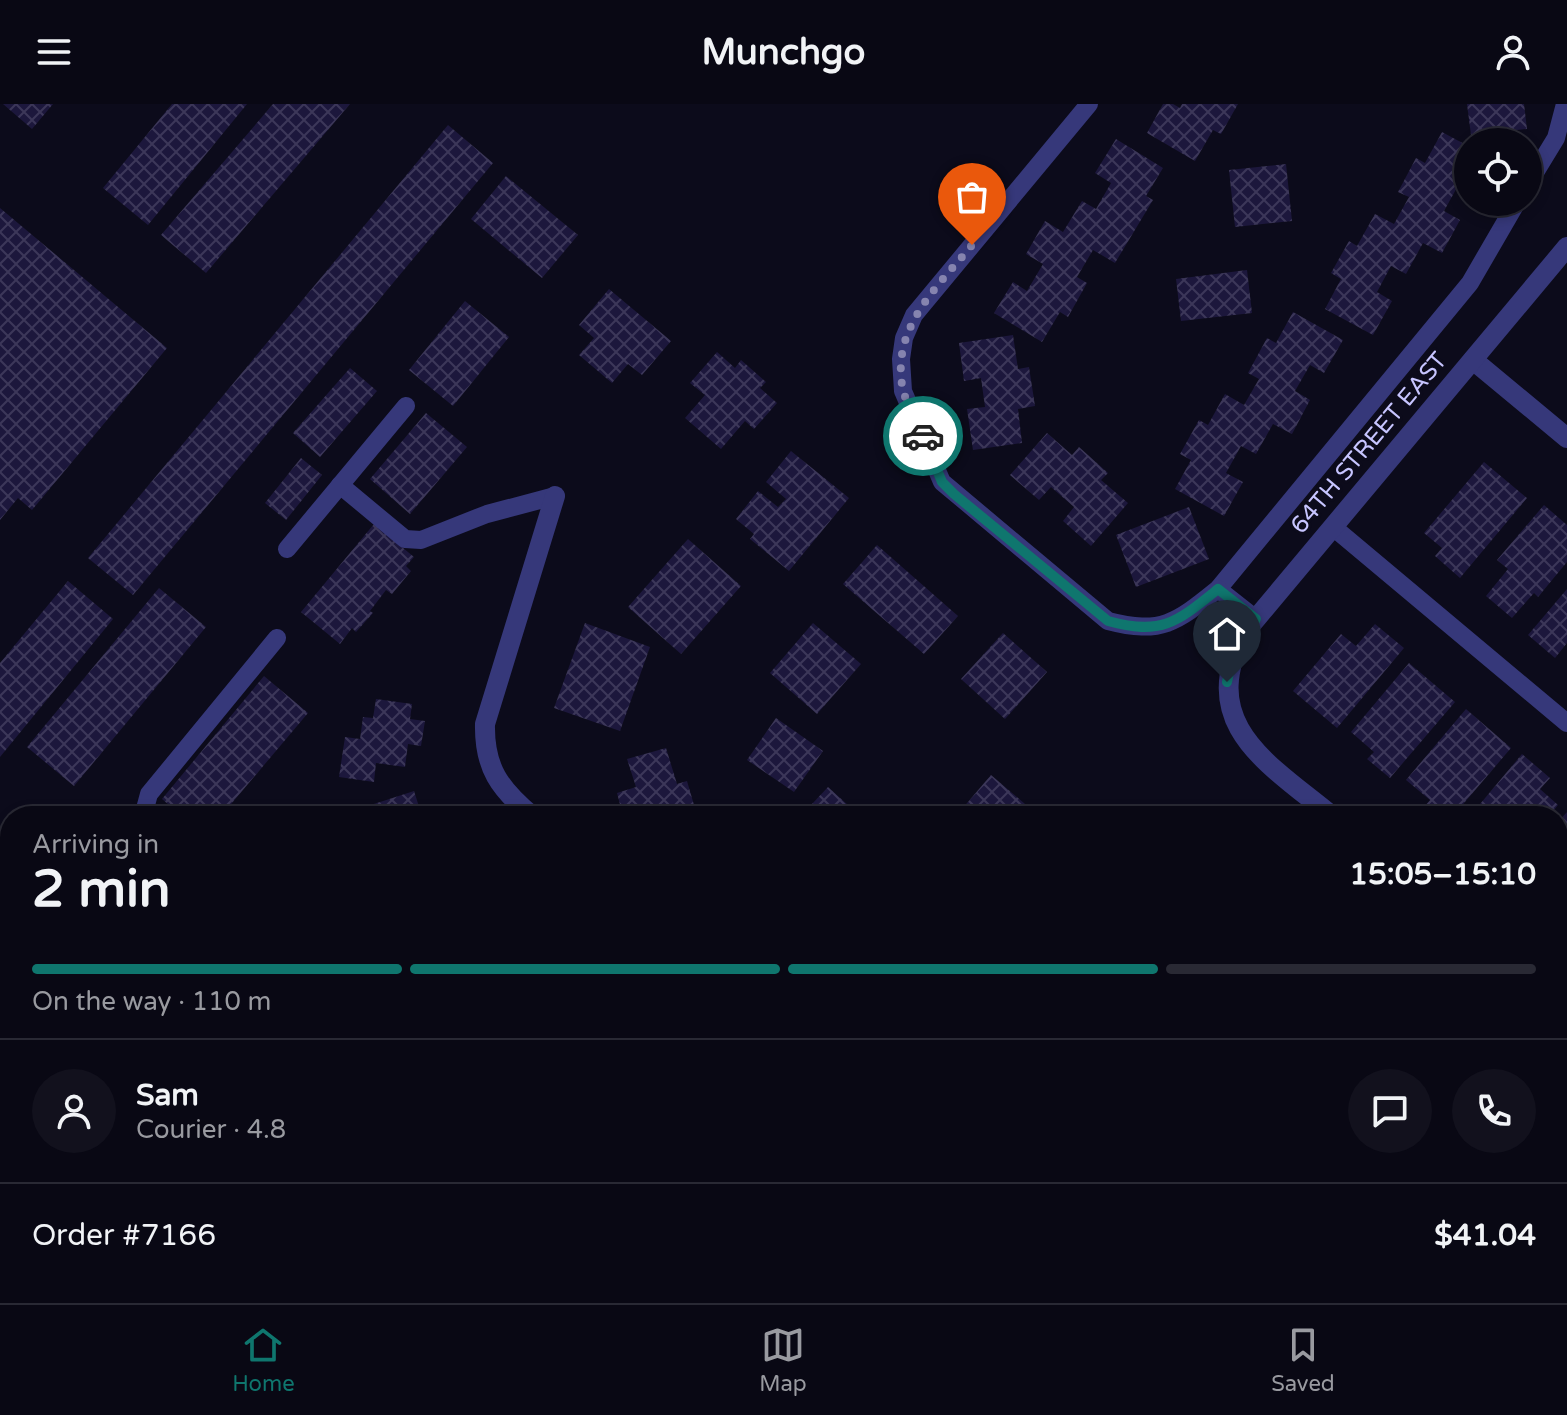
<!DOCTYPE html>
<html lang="en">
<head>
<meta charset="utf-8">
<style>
  :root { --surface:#090814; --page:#12111d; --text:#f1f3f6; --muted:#999aa0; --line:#292934; --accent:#0f766e }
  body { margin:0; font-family:"Varela Round",sans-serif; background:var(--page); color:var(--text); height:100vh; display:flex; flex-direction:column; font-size:30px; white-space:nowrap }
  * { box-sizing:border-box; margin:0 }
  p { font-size:26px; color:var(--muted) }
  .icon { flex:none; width:44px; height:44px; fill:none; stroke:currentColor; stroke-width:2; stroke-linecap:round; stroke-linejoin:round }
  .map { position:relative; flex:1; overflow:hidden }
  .panel { position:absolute; left:0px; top:702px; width:1568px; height:498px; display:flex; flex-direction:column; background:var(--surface); border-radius:32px 32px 0 0; box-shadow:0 4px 12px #0003,0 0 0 2px var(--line) }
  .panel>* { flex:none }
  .tools { position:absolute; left:1454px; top:24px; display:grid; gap:16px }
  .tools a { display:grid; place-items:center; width:88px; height:88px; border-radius:50%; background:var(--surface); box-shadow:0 4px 12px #0003,0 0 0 2px var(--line); font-size:40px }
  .pin { position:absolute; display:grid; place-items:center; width:68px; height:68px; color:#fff; margin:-82px -34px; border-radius:50% 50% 50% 0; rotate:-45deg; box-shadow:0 0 8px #0007 }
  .pin .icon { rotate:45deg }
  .courier { position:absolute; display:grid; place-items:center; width:80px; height:80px; margin:-40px; border:6px solid #0f766e; border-radius:50%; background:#fff; color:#222; box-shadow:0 2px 10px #0007 }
  .summary em { font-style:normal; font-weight:700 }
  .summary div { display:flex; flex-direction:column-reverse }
  .summary { display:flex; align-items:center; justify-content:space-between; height:136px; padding:0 32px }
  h1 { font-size:52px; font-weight:700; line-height:60px }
  .bar { display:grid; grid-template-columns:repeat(4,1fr); gap:12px 8px; align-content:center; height:96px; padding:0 32px }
  .bar i { height:10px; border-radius:6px; background:var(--line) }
  .bar .active { background:var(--accent) }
  .bar p { grid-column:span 4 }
  .line { display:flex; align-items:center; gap:20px; padding:0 32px; border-top:2px solid var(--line) }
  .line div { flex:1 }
  .round { display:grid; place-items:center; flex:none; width:84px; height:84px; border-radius:42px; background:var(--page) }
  header { display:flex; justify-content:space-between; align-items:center; height:104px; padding:0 32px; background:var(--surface); font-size:36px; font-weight:700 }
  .dock { display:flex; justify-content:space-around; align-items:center; height:112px; border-top:2px solid var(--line); background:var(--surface); font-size:22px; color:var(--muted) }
  .dock a { display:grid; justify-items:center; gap:4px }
  .dock .active { color:var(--accent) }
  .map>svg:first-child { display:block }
  .grass { fill:url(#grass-tufts) }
  .building { fill:url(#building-cross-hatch) }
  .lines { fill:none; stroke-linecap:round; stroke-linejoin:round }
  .service { stroke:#36387a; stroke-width:18 }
  .minor { stroke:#36387a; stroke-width:20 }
  .tertiary { stroke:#36387a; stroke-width:20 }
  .done { stroke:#8684af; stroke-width:8; stroke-dasharray:0 14.4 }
  .route { stroke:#0f766e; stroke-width:10 }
  .labels { text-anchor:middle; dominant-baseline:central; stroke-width:6; stroke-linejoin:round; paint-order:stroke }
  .street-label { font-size:24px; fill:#c7c5ff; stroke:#0c0b1b }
</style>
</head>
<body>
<header><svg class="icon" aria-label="menu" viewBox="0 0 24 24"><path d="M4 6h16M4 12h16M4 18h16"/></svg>Munchgo<svg class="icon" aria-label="person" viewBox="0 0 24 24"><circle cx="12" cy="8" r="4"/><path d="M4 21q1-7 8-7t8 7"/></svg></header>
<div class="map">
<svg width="1567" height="1199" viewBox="0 0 1567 1199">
  <defs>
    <pattern id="grass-tufts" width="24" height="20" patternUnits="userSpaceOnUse" patternTransform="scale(2)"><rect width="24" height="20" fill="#0e2522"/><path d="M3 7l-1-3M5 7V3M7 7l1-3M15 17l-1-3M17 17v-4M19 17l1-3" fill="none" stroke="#304343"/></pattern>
    <pattern id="building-cross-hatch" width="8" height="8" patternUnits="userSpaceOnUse" patternTransform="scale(2)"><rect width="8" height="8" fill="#1c173c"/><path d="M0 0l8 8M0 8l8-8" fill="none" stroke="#3c3759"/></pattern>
  </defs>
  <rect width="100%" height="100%" fill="#0c0b1b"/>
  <polygon class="grass" points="668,1190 1155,1190 1166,1199 661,1199"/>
  <g class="building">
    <polygon points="3,0 53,0 32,25"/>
    <polygon points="172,0 247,0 148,121 103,84"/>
    <polygon points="273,0 350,0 206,169 161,131"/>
    <polygon points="1163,0 1173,0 1180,4 1182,0 1238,0 1221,30 1213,26 1195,57 1147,29"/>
    <polygon points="1467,0 1524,0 1527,25 1471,31"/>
    <polygon points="448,21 493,59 133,491 88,454"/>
    <polygon points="1442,28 1468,42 1468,85 1459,80 1444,107 1460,116 1442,149 1423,139 1406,170 1391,162 1377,188 1392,197 1373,231 1325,205 1341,175 1331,169 1349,137 1357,142 1375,110 1394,120 1409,93 1398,88 1416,54 1425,59"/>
    <polygon points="1116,35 1163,64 1146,92 1153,96 1115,159 1093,146 1077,173 1087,179 1068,213 1060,208 1042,238 994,209 1013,178 1027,187 1043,160 1026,150 1045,117 1063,128 1082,97 1096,105 1111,79 1095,69"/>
    <polygon points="1286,60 1292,117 1235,123 1229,66"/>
    <polygon points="506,72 578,131 542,174 471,115"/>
    <polygon points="0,104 167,244 32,406 18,394 0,416"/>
    <polygon points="1247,166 1252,209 1181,217 1176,175"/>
    <polygon points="609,185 671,237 642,271 628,260 612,279 579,251 594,234 579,221"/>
    <polygon points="465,197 509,233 453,302 409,266"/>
    <polygon points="1293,208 1343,236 1324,269 1310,261 1295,287 1310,296 1292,330 1273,320 1256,350 1241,342 1226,369 1243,378 1224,412 1175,385 1191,356 1180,350 1199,316 1208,321 1225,290 1244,301 1259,275 1248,269 1267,234 1276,239"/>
    <polygon points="1013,231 1018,265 1029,263 1035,302 1018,305 1022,339 973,346 967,305 985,303 981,274 964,277 959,239"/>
    <polygon points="717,248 735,264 741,256 766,278 760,284 777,299 754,325 745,317 721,345 685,314 705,291 690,279"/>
    <polygon points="350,264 377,287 320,353 293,329"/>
    <polygon points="426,309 467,343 410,410 370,375"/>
    <polygon points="1047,329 1072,351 1079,343 1108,369 1101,376 1128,399 1091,442 1063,417 1074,403 1051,383 1039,396 1010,371"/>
    <polygon points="791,347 849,394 789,467 750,435 754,430 736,415 758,387 778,403 786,395 766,378"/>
    <polygon points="301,354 322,371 286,416 265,399"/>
    <polygon points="1484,358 1527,394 1460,474 1435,452 1442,444 1424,429"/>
    <polygon points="1544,401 1567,421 1567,458 1538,493 1534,489 1512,514 1486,492 1508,465 1497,456"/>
    <polygon points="1189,403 1209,455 1136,483 1116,431"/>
    <polygon points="374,420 414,453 406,462 411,467 392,490 386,486 370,507 373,509 356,528 352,524 340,540 301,508"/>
    <polygon points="688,435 741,482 681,550 628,503"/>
    <polygon points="877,441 958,512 924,550 843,480"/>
    <polygon points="68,477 113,515 0,653 0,559"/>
    <polygon points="159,484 206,523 74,682 27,643"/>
    <polygon points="1567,485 1567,539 1555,554 1528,531"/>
    <polygon points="585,519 650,543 620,627 554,604"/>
    <polygon points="813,519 861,560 817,610 770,569"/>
    <polygon points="1375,520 1404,544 1337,624 1293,587 1341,530 1356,542"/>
    <polygon points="1003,529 1047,568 1005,615 961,575"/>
    <polygon points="1409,559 1455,598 1390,674 1367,655 1374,648 1351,628"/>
    <polygon points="264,572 308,609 221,712 182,712 162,695"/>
    <polygon points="376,595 412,600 410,615 425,617 421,642 408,640 405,663 376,659 374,678 339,673 345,633 360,635 363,613 373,614"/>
    <polygon points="1466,605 1511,644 1453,712 1432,712 1423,704 1430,696 1406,676"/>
    <polygon points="776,614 823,647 794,688 747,656"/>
    <polygon points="666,644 677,680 687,677 694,701 657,712 623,712 617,689 636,683 627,655"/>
    <polygon points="1522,650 1550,674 1540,685 1558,701 1549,712 1470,712"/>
    <polygon points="991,671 1032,706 1027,712 956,712"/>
    <polygon points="828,683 849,702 840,712 826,712 812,700"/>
    <polygon points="414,687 422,712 340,712 340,711"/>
    <polygon points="1567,708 1567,803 1558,813 1558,718"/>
    <polygon points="0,976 10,985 10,1029 0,1021"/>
    <polygon points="0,1030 10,1038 10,1056 0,1069"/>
    <polygon points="281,1190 319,1190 330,1199 274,1199"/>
    <polygon points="514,1190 588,1190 581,1199 525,1199"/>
    <polygon points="1215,1190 1253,1190 1264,1199 1208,1199"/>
  </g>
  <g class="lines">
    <g class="service">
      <path d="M1089,0L914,211L904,234L901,255L903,287L942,378L1108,517C1162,531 1177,518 1218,485L1470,179L1517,98"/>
      <polyline points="1528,80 1556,34 1565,0"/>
      <polyline points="340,381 405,435 421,436 487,410 555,392"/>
      <polyline points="1333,423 1567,619"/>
      <polyline points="287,445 406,302"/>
      <polyline points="1218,485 1256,515"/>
      <polyline points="143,712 149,690 277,534"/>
    </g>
    <g class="minor">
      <polyline points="1473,256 1567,334"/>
      <path d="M532,712C500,685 484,664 485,620L555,392"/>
    </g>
    <g class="tertiary">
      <path d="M1332,712C1269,660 1195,620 1245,528L1567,143"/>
      <polyline points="0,836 10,844"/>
      <polyline points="1558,897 1567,904"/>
      <polyline points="438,1190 449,1199"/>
    </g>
  </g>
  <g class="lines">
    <path class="done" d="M923,332C916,317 907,301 903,286C890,224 937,184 972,141"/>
    <path class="route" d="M923,332L942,378L954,390L1108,517C1162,532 1177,518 1218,485L1256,515C1240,534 1232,552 1227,578"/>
  </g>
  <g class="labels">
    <g class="street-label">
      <text transform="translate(1369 339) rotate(-50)">64TH STREET EAST</text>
    </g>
  </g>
</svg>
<div class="tools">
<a><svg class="icon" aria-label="locate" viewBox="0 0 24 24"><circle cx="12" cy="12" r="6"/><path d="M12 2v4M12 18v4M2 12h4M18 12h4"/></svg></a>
</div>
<div class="pin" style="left:972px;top:141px;background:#ea580c"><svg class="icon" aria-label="bag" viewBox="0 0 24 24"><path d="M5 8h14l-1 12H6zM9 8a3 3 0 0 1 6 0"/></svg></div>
<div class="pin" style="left:1227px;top:578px;background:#1f2937"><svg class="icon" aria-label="home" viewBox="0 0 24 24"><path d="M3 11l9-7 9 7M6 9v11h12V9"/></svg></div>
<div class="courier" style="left:923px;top:332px"><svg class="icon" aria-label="car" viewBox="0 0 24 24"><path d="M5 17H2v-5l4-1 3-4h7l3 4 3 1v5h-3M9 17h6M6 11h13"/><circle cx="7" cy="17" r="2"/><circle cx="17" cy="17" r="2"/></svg></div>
<section class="panel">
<div class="summary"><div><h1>2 min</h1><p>Arriving in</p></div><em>15:05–15:10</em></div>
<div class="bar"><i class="active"></i><i class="active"></i><i class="active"></i><i></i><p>On the way · 110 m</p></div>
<div class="line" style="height:144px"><a class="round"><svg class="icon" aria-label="person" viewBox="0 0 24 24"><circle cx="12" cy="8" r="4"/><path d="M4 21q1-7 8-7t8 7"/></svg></a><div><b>Sam</b><p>Courier · 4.8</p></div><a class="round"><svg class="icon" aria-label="chat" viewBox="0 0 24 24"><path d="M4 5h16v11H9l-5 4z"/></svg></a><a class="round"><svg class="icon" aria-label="phone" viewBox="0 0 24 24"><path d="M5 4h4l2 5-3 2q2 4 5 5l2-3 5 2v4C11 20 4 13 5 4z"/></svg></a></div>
<div class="line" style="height:104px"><div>Order #7166</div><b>$41.04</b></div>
</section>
</div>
<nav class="dock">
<a class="active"><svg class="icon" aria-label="home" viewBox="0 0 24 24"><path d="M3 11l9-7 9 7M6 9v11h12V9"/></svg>Home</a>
<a><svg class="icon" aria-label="map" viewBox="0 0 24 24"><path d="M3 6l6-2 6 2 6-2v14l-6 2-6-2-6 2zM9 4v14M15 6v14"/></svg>Map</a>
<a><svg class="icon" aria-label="saved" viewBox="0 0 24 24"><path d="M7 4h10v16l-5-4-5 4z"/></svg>Saved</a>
</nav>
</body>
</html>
